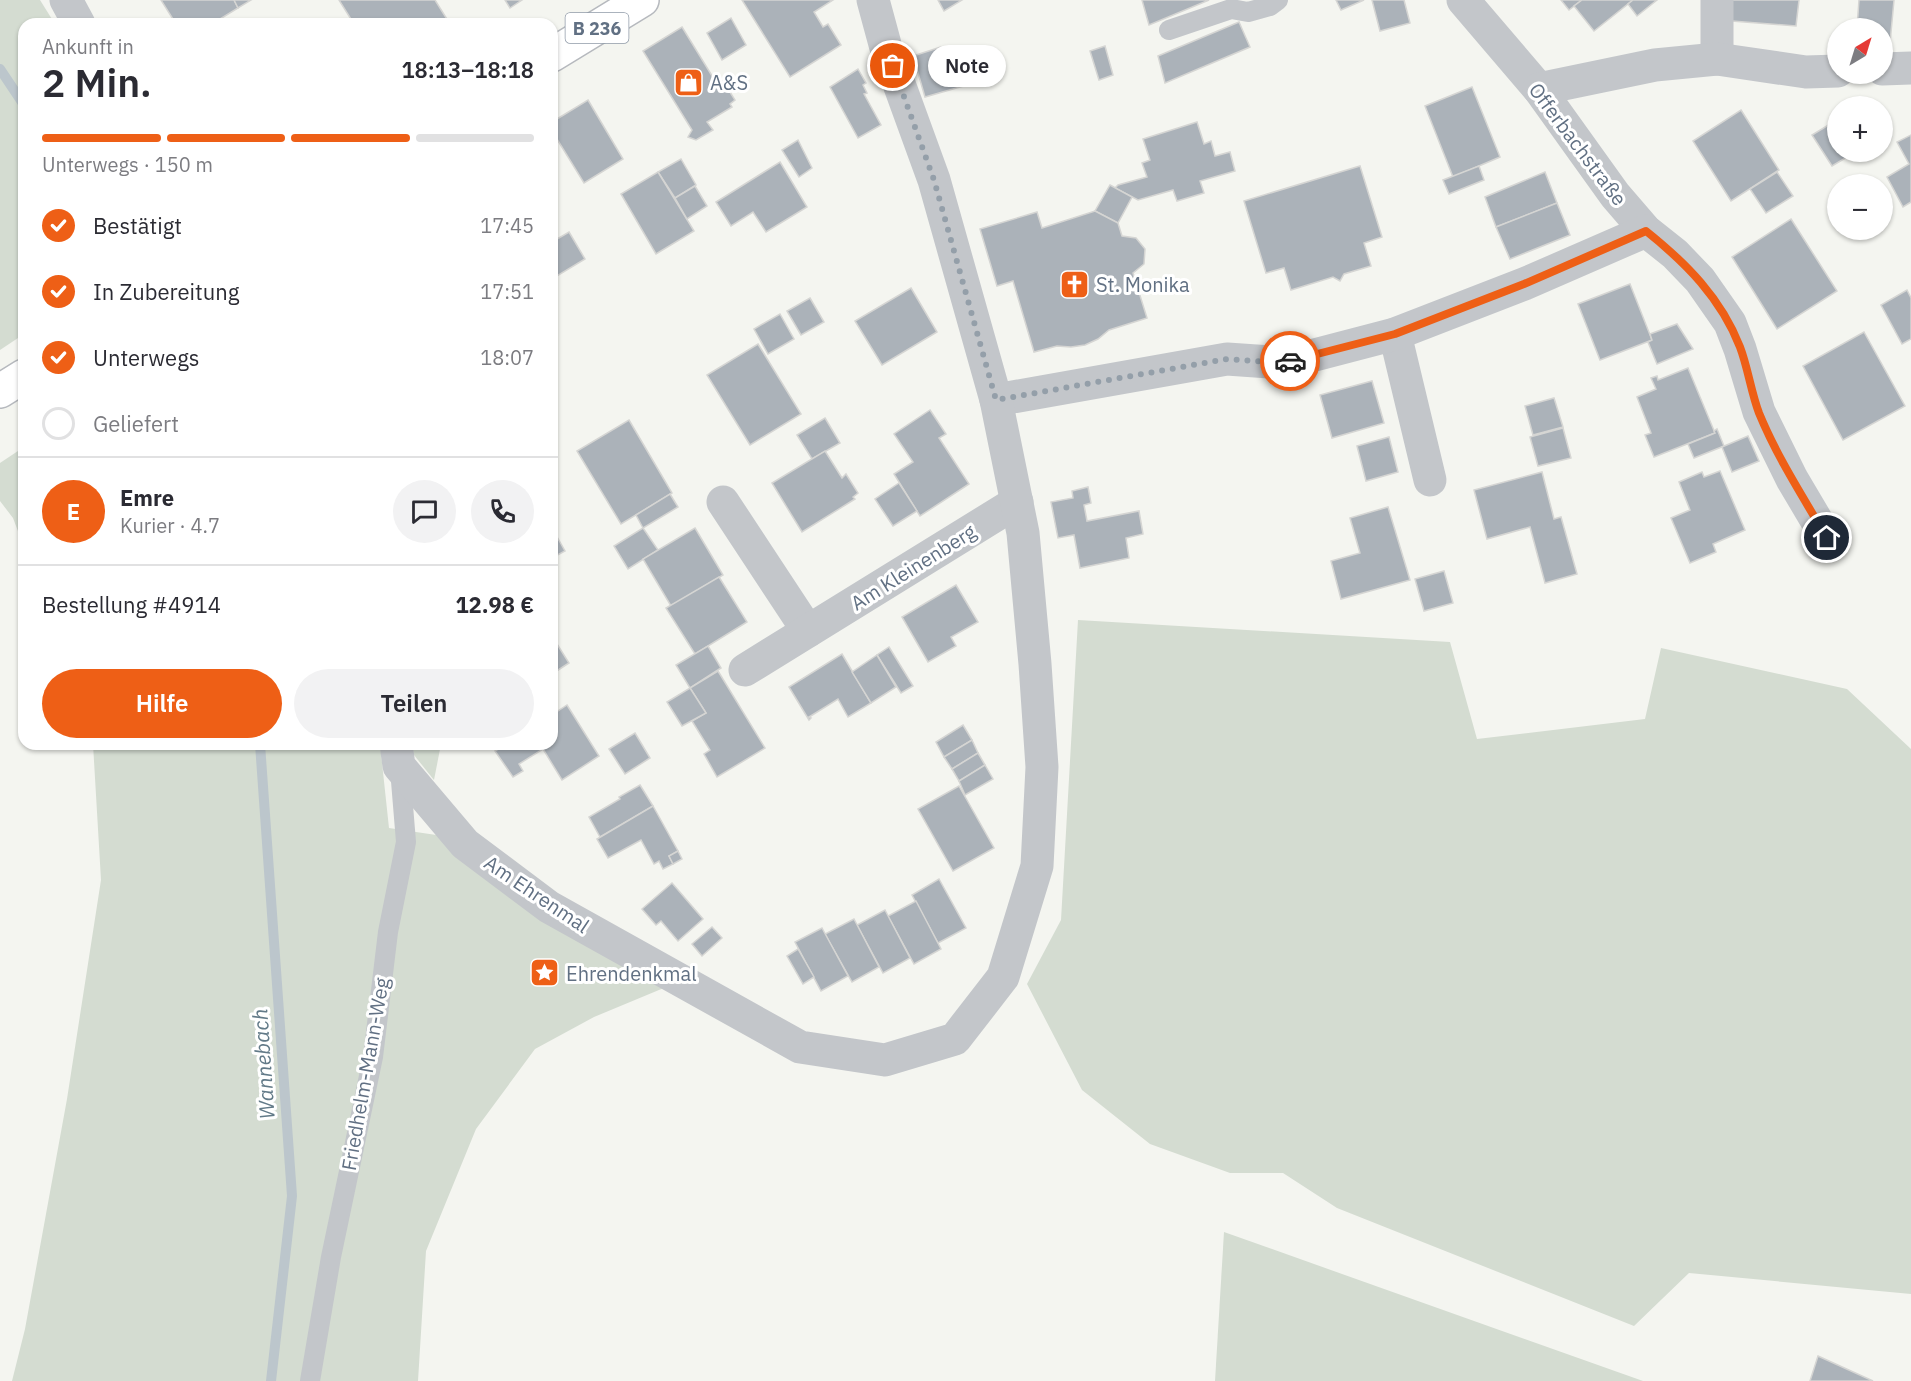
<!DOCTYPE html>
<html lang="de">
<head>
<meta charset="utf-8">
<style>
  :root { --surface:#fff; --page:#f2f2f3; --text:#2b2b33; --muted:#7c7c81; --line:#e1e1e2; --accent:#ee5f16 }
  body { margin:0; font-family:"IBM Plex Sans",sans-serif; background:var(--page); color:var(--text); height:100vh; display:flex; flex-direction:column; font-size:22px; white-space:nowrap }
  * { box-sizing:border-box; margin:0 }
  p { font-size:20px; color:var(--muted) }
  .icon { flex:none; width:33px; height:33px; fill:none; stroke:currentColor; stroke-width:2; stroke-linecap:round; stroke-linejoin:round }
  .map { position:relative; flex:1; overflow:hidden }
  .details { position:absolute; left:18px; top:18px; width:540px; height:732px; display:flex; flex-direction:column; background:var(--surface); border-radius:18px; box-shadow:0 2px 4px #0004 }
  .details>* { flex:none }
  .needle { width:39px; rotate:38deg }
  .controls { position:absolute; left:1827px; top:18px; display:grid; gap:12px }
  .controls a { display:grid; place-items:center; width:66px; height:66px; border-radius:50%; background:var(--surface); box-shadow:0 2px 4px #0004; font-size:30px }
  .pin { position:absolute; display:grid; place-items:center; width:51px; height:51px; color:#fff; margin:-26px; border:3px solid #fff; border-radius:50%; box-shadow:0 2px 6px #0007 }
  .courier { position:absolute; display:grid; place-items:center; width:60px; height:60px; margin:-30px; border:4px solid #ee5f16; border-radius:50%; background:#fff; color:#222; box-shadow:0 2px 8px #0007 }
  .bubble { position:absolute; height:42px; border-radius:21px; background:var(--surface); box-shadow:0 2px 4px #0004; font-size:20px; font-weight:600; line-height:42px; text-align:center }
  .summary em { font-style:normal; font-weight:600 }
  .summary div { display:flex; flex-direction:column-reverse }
  .summary { display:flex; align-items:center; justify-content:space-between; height:102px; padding:0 24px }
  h1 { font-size:39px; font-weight:600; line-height:45px }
  .bar { display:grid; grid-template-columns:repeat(4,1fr); gap:9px 6px; align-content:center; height:72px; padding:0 24px }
  .bar i { height:8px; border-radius:4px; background:var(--line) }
  .bar .current { background:var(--accent) }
  .bar p { grid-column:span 4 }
  .line { display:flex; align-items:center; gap:15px; padding:0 24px; border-top:2px solid var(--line) }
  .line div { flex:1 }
  .round { display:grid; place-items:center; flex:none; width:63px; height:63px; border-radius:32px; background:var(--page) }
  ol { padding:0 24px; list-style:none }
  li { display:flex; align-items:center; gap:18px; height:66px }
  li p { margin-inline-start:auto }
  li .icon { padding:6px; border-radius:50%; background:var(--accent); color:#fff; stroke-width:4 }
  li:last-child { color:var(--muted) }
  li i { width:33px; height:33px; border:3px solid var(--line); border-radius:50% }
  .cta { display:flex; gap:12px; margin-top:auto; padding:12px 24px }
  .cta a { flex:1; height:69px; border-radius:36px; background:var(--accent); color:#fff; font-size:24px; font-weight:600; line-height:69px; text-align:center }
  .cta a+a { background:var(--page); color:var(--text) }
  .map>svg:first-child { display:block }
  .green { fill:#d4dcd1 }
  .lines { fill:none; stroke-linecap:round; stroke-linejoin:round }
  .stream { stroke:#bcc6cc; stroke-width:10 }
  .building { fill:#abb2b9; stroke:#d5d5d3; stroke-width:1.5 }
  .primary-casing { stroke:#b6b9be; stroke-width:36 }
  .lane { stroke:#c3c6ca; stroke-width:20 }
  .street { stroke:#c3c6ca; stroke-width:33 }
  .primary { stroke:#fff; stroke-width:33 }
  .done { stroke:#949fa9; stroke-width:6; stroke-dasharray:0 10.8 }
  .route { stroke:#ee5f16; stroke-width:8 }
  .labels { text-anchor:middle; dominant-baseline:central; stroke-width:6; stroke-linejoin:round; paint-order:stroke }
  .shield { fill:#fff; stroke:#909ba8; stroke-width:1.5 }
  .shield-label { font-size:18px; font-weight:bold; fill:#617083 }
  .poi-label { font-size:20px; fill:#617083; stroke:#fff; text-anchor:start }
  .street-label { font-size:20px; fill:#617083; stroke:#fff }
  .water-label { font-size:21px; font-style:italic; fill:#627a88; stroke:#fff }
</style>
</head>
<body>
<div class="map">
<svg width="1911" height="1381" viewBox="0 0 1911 1381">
  <rect width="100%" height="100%" fill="#f4f5f0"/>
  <g class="green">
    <polygon points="0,0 40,0 55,24 24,24 24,334 0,350"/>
    <polygon points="24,447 24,547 13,518 0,501 0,463"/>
    <polygon points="1078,620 1450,642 1477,739 1645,719 1661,648 1847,689 1911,749 1911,1294 1689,1273 1634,1326 1337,1208 1283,1173 1230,1173 1150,1144 1082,1090 1027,984 1061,920"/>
    <polygon points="93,744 380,744 389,828 470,840 671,985 594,1017 535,1049 476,1129 426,1251 418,1381 12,1381 25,1329 67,1099 101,880"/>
    <polygon points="412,744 441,744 434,780 414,755"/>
    <polygon points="1224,1232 1643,1381 1215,1381"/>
  </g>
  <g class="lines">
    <g class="stream">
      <polyline points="0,69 24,105"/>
      <polyline points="260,744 292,1196 271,1381"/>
    </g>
  </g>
  <g class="building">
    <polygon points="161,0 234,0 238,8 212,24 176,24"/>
    <polygon points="234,0 251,0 238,8"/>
    <polygon points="339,0 435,0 450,24 354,24"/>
    <polygon points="505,0 522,0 510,8"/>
    <polygon points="742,0 833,0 814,12 823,27 828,24 841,45 790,77"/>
    <polygon points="938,0 962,0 944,11"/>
    <polygon points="1142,0 1209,0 1149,25"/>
    <polygon points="1336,0 1364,0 1341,10"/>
    <polygon points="1372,0 1404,0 1410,23 1380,31"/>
    <polygon points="1561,0 1582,0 1569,10"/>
    <polygon points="1582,0 1633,0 1594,31 1574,6"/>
    <polygon points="1633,0 1657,0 1637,16 1628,4"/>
    <polygon points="1720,0 1799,0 1796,26 1719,20"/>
    <polygon points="1859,0 1894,0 1889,54 1882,53 1882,28 1857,28"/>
    <polygon points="731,18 746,45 722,60 707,33"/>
    <polygon points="1239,22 1250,47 1165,83 1158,56"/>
    <polygon points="682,27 717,84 723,81 735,100 730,104 732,107 707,122 713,130 696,140 688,137 692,130 643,51"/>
    <polygon points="1105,46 1113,75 1099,80 1090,51"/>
    <polygon points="941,47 949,76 963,71 967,85 925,97 913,56"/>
    <polygon points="858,69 866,83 863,85 867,93 864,94 881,125 858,138 830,87"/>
    <polygon points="1472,87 1500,157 1453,177 1425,106"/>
    <polygon points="588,100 623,159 584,183 552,131 552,122"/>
    <polygon points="1741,110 1779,170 1731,201 1693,141"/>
    <polygon points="1835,121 1838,125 1838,152 1854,153 1832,166 1812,135"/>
    <polygon points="1197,122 1204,144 1211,141 1215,156 1230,152 1235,171 1200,181 1204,193 1177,201 1173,190 1138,200 1115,188 1118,185 1147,177 1142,163 1150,160 1143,139"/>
    <polygon points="1911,135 1911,202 1903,207 1887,177 1909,164 1897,142"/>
    <polygon points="798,140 812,168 799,177 782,150"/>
    <polygon points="681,159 696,185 675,198 658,172"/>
    <polygon points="780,162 807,207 766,232 753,212 731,226 716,202"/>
    <polygon points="1360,166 1382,237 1364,243 1371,266 1344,274 1340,281 1333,277 1291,290 1284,268 1266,273 1244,201"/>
    <polygon points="1479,166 1484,180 1449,194 1443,180"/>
    <polygon points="658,172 694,231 656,254 621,194"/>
    <polygon points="1545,172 1557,203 1496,227 1485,197"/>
    <polygon points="1777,172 1793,196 1766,213 1750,189"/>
    <polygon points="1110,185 1132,197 1118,223 1095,211"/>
    <polygon points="695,186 707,206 687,219 675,198"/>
    <polygon points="1557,203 1570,235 1510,259 1496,227"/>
    <polygon points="1095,211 1118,223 1122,236 1136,238 1145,249 1144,264 1133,273 1147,318 1109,330 1098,339 1085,345 1071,347 1057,346 1034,352 1013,281 997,286 980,229 1037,212 1042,228"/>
    <polygon points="1791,219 1837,291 1777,329 1732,257"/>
    <polygon points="569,232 585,259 552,279 552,242"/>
    <polygon points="1630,284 1652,340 1600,360 1578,304"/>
    <polygon points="911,288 937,332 882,365 855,321"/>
    <polygon points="1907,290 1911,298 1911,339 1902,344 1881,305"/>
    <polygon points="810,298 824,322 801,335 787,311"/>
    <polygon points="780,314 794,339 768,354 754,329"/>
    <polygon points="1677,324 1693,349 1657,364 1648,342 1652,340 1650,334"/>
    <polygon points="1864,332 1905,406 1843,440 1803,366"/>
    <polygon points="758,344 801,414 750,445 707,375"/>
    <polygon points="1688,368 1715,433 1654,457 1645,435 1651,433 1637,397 1656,389 1651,378 1657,376 1658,380"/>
    <polygon points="1372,381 1384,423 1332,438 1320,395"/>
    <polygon points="1554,398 1563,427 1533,435 1525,406"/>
    <polygon points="930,410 946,434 939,438 969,484 920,516 894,474 913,462 894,434"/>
    <polygon points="825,418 840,443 812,459 797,435"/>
    <polygon points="629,420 672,493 621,524 577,451"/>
    <polygon points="1563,428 1571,458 1538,466 1530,437"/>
    <polygon points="1717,429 1724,446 1694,458 1688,444 1715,433 1714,431"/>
    <polygon points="1748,436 1759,461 1732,472 1722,447"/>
    <polygon points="1389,437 1398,472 1366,481 1357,446"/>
    <polygon points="825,451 842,478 846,474 858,493 853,497 855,499 802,532 772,483"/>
    <polygon points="1720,471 1745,530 1713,544 1716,552 1690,563 1671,518 1690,510 1679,482 1702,472 1704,477"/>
    <polygon points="1542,472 1554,519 1561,517 1577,574 1545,583 1530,527 1487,539 1474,490"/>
    <polygon points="899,483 917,511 893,526 875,499"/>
    <polygon points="1088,487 1091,503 1084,505 1087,521 1139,511 1143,534 1126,538 1129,558 1080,568 1074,535 1058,538 1051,502 1073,498 1072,491"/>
    <polygon points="670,494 678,507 643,528 636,515"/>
    <polygon points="1388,507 1410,580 1341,599 1331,561 1360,553 1350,518"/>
    <polygon points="552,528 565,551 552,558"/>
    <polygon points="643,528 658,550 628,569 614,546"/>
    <polygon points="695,528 723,575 671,606 643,559"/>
    <polygon points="1444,571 1453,603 1424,611 1415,579"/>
    <polygon points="719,577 747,622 695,654 666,608"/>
    <polygon points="956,585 978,622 951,637 956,646 928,662 902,617"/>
    <polygon points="552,636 569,663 552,674"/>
    <polygon points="708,646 721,668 690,688 676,665"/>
    <polygon points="889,647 913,686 901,693 877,655"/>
    <polygon points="842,654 871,703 848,717 838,699 809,717 811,718 809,720 789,687"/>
    <polygon points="877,655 896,687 871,703 852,672"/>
    <polygon points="718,671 765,748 717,777 704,754 710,750 692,721 706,713 690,688"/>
    <polygon points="690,688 706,713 682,726 667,702"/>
    <polygon points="567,705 599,756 562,780 543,749 519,764 523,771 513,777 495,751 506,744 552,744 552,715"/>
    <polygon points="963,725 972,740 944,757 936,742"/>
    <polygon points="635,733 650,758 625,774 609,749"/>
    <polygon points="972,740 978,753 952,769 944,757"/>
    <polygon points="978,753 985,765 959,781 952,769"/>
    <polygon points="985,765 993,779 965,795 959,781"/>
    <polygon points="640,785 653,806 600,837 589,817 620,799 619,797"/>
    <polygon points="959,786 994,848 953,871 918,809"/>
    <polygon points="653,806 678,851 669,856 673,864 663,869 659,861 654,864 641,840 608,858 597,839"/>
    <polygon points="678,851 682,859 673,864 669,856"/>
    <polygon points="939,879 966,928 938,943 912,895"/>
    <polygon points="672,883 703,919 678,941 661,921 656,925 642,909"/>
    <polygon points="916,901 941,949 914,964 888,916"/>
    <polygon points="885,910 910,958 883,973 857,925"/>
    <polygon points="854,919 879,967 852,982 825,934"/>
    <polygon points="712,927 722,938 702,956 692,944"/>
    <polygon points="822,928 848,976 821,991 795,942"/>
    <polygon points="798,949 814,977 803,984 787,956"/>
    <polygon points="1818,1356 1873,1381 1810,1381"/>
  </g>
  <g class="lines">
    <defs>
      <g id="primary">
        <polyline points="552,55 642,0"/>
        <polyline points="0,391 24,376"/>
      </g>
    </defs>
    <use href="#primary" class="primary-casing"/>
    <g class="lane">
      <polyline points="1169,30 1231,9 1248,12 1270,6 1278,0"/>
      <polyline points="310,1381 331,1257 373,1057 388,932 406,842 400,769"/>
    </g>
    <g class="street">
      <polyline points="66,0 79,24"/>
      <polyline points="1463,0 1539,89 1615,195 1646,231 1675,254 1700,280 1730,323 1740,349 1759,412 1792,479 1827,538"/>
      <polyline points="1717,0 1717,59"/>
      <polyline points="1882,69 1911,68"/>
      <polyline points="1539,89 1655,65 1717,59 1806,72 1838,71"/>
      <polyline points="1395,334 1430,480"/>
      <polyline points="996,400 1227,359 1284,363 1395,334 1524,284 1646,231"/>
      <polyline points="723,502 808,631"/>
      <polyline points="745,670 1017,502"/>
      <polyline points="396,744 399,766 465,844 549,907 800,1047 885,1060 955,1039 1003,977 1037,866 1042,767 1035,664 1023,533 996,400 934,180 886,48 873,0"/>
    </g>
    <use href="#primary" class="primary"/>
  </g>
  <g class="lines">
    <polyline class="done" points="893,66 934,180 996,400 1227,359 1284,363 1290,361"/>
    <path class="route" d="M1290,361L1395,334L1524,284L1646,231C1686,263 1721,298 1740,347C1748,368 1751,392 1759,413C1777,457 1803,497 1827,538"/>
  </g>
  <defs>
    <symbol id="shop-square" viewBox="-11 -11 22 22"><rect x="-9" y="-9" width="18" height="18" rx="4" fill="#ee5f16" stroke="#fff"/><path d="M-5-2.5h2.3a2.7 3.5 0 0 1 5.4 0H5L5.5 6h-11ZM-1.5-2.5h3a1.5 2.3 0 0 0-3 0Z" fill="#fff"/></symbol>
    <symbol id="church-square" viewBox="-11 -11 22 22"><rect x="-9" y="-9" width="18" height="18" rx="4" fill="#ee5f16" stroke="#fff"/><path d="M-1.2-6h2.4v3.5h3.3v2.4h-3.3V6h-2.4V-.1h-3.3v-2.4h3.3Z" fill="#fff"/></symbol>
    <symbol id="sight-square" viewBox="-11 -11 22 22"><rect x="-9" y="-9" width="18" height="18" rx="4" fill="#ee5f16" stroke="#fff"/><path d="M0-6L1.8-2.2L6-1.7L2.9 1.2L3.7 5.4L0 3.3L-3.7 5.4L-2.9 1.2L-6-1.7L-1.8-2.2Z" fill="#fff"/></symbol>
  </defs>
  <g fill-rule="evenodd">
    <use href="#shop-square" x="672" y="66" width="33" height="33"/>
    <use href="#church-square" x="1058" y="268" width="33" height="33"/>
    <use href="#sight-square" x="528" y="956" width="33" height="33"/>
  </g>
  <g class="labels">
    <rect class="shield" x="565.5" y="13" width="63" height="30" rx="4.5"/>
    <g class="shield-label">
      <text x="597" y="28">B 236</text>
    </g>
    <g class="poi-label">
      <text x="710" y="82">A&amp;S</text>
      <text x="1096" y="284">St. Monika</text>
      <text x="566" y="973">Ehrendenkmal</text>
    </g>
    <g class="street-label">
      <text transform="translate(1578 144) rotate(53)">Offerbachstraße</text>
      <text transform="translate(913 567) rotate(-32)">Am Kleinenberg</text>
      <text transform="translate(537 894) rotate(34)">Am Ehrenmal</text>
      <text transform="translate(365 1074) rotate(-80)">Friedhelm-Mann-Weg</text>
    </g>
    <g class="water-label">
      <text transform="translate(263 1064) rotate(-94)">Wannebach</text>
    </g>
  </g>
</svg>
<div class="controls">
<a><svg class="needle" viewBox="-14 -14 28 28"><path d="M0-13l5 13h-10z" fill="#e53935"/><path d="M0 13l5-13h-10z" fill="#7c7c81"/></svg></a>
<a>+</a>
<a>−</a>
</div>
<div class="pin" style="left:893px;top:66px;background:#ea580c"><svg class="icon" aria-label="bag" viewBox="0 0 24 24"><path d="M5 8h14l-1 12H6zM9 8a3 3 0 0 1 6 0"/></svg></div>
<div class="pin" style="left:1827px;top:538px;background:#1f2937"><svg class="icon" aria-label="home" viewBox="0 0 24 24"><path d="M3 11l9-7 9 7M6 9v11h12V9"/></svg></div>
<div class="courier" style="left:1290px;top:361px"><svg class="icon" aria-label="car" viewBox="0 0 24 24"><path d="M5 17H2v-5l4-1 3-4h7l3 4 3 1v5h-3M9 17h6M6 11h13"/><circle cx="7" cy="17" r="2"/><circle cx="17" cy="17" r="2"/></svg></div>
<div class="bubble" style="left:928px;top:45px;width:78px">Note</div>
<section class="details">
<div class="summary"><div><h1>2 Min.</h1><p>Ankunft in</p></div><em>18:13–18:18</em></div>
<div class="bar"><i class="current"></i><i class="current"></i><i class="current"></i><i></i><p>Unterwegs · 150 m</p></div>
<ol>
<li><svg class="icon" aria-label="check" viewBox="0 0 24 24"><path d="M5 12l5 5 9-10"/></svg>Bestätigt<p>17:45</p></li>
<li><svg class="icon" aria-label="check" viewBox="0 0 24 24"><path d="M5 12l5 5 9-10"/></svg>In Zubereitung<p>17:51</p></li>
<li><svg class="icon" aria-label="check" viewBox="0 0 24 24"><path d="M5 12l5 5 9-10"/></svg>Unterwegs<p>18:07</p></li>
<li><i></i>Geliefert</li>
</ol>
<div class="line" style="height:108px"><b class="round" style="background:var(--accent);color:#fff">E</b><div><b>Emre</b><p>Kurier · 4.7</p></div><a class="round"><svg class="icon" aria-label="chat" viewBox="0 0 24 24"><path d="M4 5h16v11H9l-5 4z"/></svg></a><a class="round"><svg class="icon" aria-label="phone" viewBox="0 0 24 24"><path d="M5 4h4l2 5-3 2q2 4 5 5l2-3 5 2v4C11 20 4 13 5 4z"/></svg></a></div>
<div class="line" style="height:78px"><div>Bestellung #4914</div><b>12.98 €</b></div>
<div class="cta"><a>Hilfe</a><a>Teilen</a></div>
</section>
</div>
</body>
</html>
